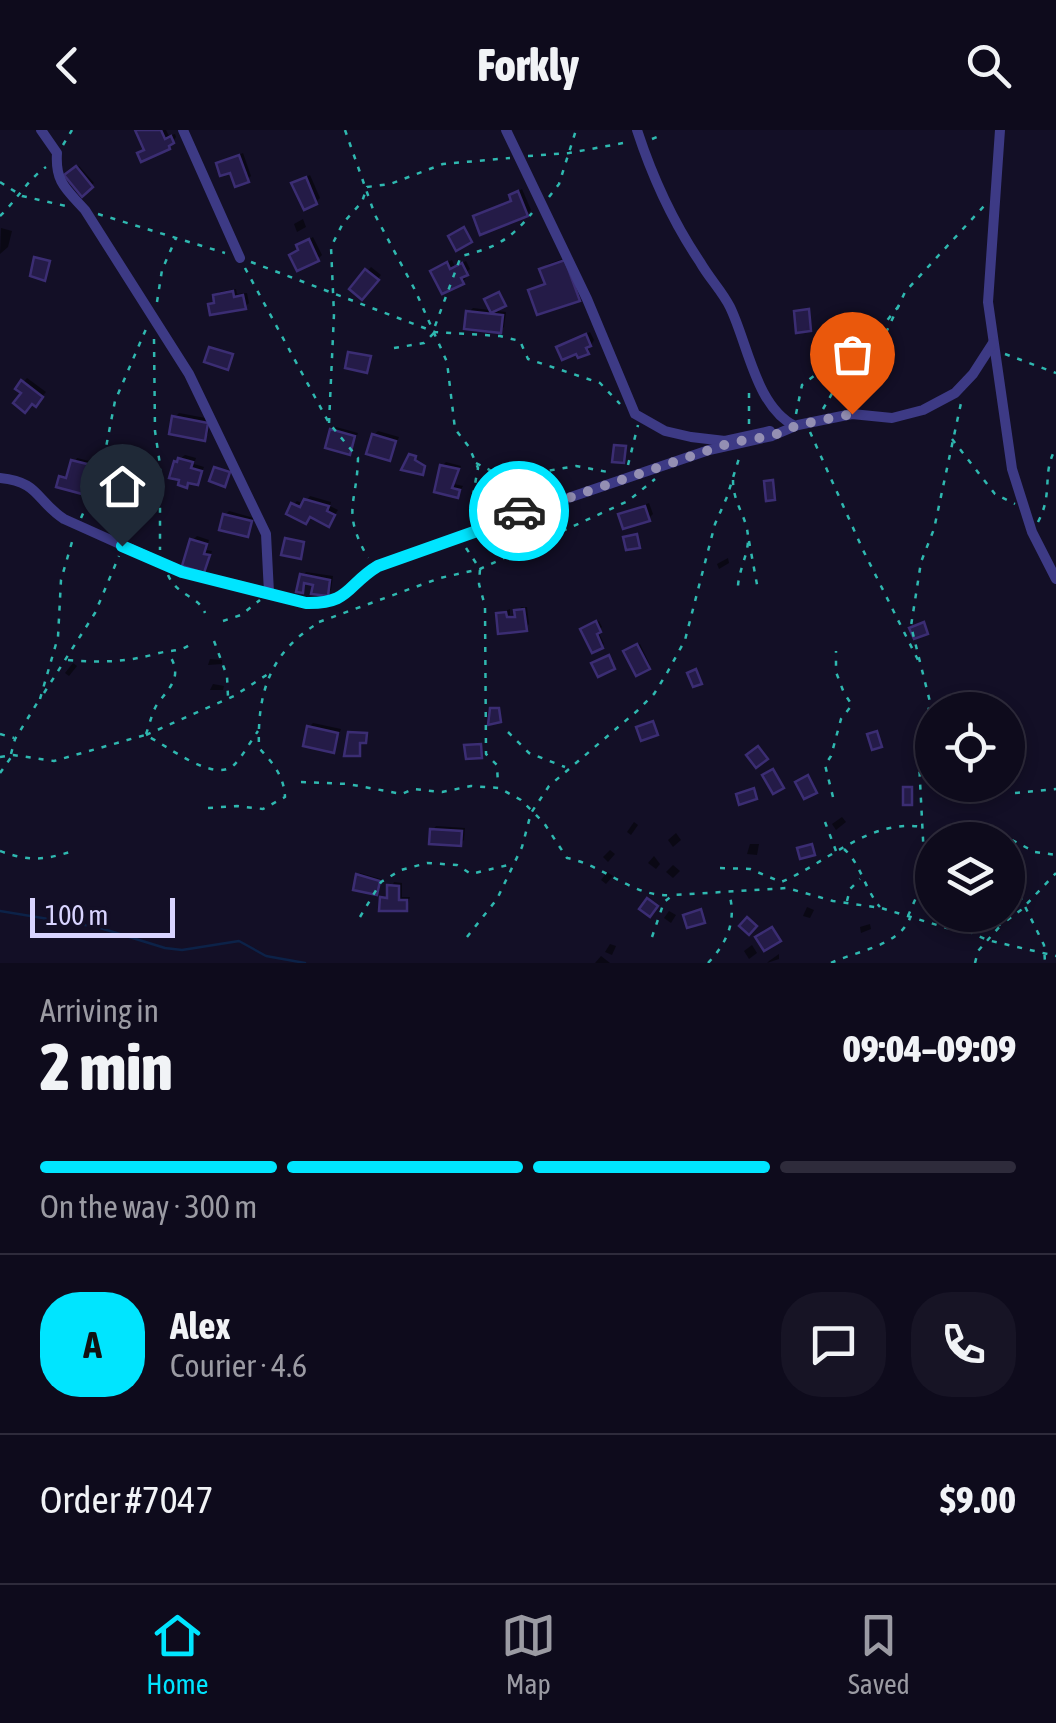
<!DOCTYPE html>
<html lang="en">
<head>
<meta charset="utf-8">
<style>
  :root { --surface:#0e0b1c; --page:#171425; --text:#f1f3f6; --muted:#9b9ba3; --line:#2e2b3b; --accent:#00e5ff }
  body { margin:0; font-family:"Asap Condensed",sans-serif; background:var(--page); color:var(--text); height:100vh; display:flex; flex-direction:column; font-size:38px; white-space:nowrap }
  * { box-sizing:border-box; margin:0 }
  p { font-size:32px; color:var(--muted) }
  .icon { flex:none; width:55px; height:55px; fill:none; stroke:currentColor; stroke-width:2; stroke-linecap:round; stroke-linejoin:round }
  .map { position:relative; height:833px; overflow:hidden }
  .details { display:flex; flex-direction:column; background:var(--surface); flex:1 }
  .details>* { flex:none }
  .fabs { position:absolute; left:915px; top:562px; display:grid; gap:20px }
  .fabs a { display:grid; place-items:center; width:110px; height:110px; border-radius:50%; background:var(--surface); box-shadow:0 5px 15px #0003,0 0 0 2px var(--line); font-size:50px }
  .scale { position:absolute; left:30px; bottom:25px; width:145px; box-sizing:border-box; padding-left:10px; border:5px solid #d9d4ff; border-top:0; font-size:28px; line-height:35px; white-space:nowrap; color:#d9d4ff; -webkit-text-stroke:8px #130f26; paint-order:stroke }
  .pin { position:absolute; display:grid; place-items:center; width:85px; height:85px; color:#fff; margin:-102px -42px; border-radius:50% 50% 50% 0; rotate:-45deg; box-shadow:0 0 10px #0007 }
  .pin .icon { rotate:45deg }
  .courier { position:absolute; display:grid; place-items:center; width:100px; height:100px; margin:-50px; border:8px solid #00e5ff; border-radius:50%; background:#fff; color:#222; box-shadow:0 2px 12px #0007 }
  .head em { font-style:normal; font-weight:800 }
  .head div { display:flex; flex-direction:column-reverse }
  .head { display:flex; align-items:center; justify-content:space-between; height:170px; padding:0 40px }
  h1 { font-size:65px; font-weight:800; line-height:75px }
  .bar { display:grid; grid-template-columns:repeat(4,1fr); gap:15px 10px; align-content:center; height:120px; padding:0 40px }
  .bar i { height:12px; border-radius:8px; background:var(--line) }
  .bar .active { background:var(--accent) }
  .bar p { grid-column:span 4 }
  .line { display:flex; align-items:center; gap:25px; padding:0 40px; border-top:2px solid var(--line) }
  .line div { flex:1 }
  .round { display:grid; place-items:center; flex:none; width:105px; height:105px; border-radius:40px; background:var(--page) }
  header { display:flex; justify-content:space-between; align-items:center; height:130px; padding:0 40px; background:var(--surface); font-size:45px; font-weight:800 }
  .menu { display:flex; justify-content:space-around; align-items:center; height:140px; border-top:2px solid var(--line); background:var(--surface); font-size:28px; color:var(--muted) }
  .menu a { display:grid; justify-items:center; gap:5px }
  .menu .active { color:var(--accent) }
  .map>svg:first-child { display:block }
  .shadow { fill:#0007 }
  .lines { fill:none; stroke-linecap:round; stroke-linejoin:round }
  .stream { stroke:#0c2248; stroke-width:2.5 }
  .building { fill:#241b47; stroke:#3b2d73; stroke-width:2.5 }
  .path { stroke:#2fb8b0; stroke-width:2.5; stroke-dasharray:5 8; stroke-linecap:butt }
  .minor { stroke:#3d3a85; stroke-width:10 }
  .done { stroke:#948fb3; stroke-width:10; stroke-dasharray:0 18 }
  .route { stroke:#00e5ff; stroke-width:12 }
</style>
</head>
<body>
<header><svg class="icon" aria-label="back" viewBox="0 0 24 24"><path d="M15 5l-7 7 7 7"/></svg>Forkly<svg class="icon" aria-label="search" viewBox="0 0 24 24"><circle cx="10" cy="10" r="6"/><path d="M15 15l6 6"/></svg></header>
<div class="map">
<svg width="1056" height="833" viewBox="0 0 1056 833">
  <rect width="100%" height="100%" fill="#130f26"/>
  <g class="shadow">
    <polygon points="138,0 166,0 169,6 175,4 176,7 169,17 140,24 146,19"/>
    <polygon points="243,23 251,46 247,50 218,34"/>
    <polygon points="79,36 94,53 82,63 68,46"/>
    <polygon points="310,45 320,68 316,72 294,54"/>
    <polygon points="522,59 531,80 527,84 476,86 514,69 512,65"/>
    <polygon points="303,89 306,97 297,102 294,94"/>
    <polygon points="1,98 12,101 8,117 0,124"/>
    <polygon points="313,107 322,125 318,129 299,116"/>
    <polygon points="571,126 584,163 579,168 531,160 546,151 542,139 548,134"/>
    <polygon points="452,130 455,137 466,131 470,139 464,144 466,148 462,152 437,137"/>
    <polygon points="371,137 381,145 362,167 352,159"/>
    <polygon points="236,159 237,164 247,163 249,173 245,177 210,175 219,162"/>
    <polygon points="473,178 506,182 504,197 500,201 469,182"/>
    <polygon points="590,202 594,210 587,222 559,218"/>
    <polygon points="27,248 46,262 39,270 18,258"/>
    <polygon points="179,283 211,289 208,304 204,308 175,287"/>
    <polygon points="336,297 358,303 350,323 332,301"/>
    <polygon points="378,301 399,307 390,328 374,305"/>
    <polygon points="185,325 196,328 194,334 204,337 197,352 176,332"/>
    <polygon points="77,328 101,334 85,362 61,347 70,345"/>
    <polygon points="446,332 461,336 454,354 463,356 457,365 437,360 442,336"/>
    <polygon points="310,366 331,372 330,376 338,380 329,394 311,385 306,391 293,375 297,371 304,374"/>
    <polygon points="649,373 653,384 649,388 621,385"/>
    <polygon points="229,381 254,388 247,405 225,385"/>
    <polygon points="197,406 209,410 206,420 212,421 204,440 193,410"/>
    <polygon points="728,428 729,433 719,439 717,434"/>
    <polygon points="306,442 333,446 331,460 327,464 316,453 307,451 302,460 302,446"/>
    <polygon points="521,477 527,477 529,494 525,498 498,484 510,479 510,485 517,484"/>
    <polygon points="599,491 602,497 598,501 604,514 602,516 585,498"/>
    <polygon points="640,514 650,535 648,537 629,519"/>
    <polygon points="210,529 222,530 222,534 208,535"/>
    <polygon points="73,533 77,536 69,546 65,543"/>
    <polygon points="213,554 224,556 223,560 210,560"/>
    <polygon points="313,593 341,599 333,620 309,597"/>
    <polygon points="938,655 948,655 948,661 937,662"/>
    <polygon points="842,687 846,692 836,700 832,694"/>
    <polygon points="634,692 638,695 631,705 627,702"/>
    <polygon points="436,696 465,698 464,710 460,714 432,701"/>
    <polygon points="676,703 681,710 673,717 668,710"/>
    <polygon points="750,714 759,714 757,725 747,724"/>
    <polygon points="610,720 615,724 608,732 603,727"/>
    <polygon points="654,726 660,734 656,739 648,733"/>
    <polygon points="673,735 680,741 673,748 666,742"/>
    <polygon points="607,742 613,746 606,754 601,750"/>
    <polygon points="360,743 381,749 376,762 358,745"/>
    <polygon points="394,752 402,753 402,767 410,767 406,779 382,768 389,765"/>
    <polygon points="807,777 814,780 810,788 803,786"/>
    <polygon points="669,781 676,785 671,793 664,788"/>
    <polygon points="870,794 871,799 861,803 860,797"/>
    <polygon points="610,814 616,816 612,825 605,822"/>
    <polygon points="752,815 757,823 749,829 744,821"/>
    <polygon points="779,824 779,829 767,833 769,831"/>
    <polygon points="601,826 610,833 595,833"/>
  </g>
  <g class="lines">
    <polyline class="stream" points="0,781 97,797 165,818 182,820 239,811 266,826 305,833"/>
  </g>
  <g class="building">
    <polygon points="135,0 161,0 165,9 171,6 174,13 169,16 170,19 141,32 137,23 144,20"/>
    <polygon points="239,25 249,52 235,57 230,43 220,46 216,33"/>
    <polygon points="76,36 93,57 82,67 64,45"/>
    <polygon points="306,47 317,74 304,80 291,53"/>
    <polygon points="518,61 528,86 480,105 473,86 511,71 509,65"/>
    <polygon points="464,97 472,112 456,121 448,106"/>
    <polygon points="309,109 319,131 297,141 289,125 298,120 296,115"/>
    <polygon points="34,127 50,131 45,151 30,146"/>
    <polygon points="565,130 580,171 537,185 528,160 545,154 539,139"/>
    <polygon points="447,132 450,139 462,133 468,145 461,148 464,154 442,164 430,141"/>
    <polygon points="365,139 379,150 362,170 349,159"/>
    <polygon points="233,161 234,167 243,165 246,179 210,185 208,174 214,173 213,165"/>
    <polygon points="499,162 506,176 491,183 484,169"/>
    <polygon points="809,179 811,201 796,203 794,181"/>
    <polygon points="466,181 503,185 501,203 464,199"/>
    <polygon points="586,204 591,216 586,218 589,224 578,228 576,224 562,230 556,217"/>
    <polygon points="209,217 233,224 228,240 204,232"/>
    <polygon points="348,222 371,226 367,243 345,238"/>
    <polygon points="21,250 43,267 36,277 32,274 25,283 13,273 21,263 15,259"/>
    <polygon points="172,286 208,293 205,311 169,304"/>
    <polygon points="330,299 355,306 350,325 325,318"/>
    <polygon points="372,304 396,311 390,331 366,324"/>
    <polygon points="614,315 626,316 624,333 612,332"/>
    <polygon points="409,324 416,326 415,330 425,336 423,345 401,340"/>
    <polygon points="178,328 193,332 191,338 202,341 198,355 188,353 187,358 178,355 179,350 169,348 174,331 177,332"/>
    <polygon points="71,330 99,337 96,350 90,348 89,355 86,354 86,365 56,357 59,346 66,348"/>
    <polygon points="440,335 459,339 452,358 460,360 458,368 434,362"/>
    <polygon points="214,337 230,342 225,357 209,351"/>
    <polygon points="773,350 775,370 766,371 764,351"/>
    <polygon points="304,369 329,376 327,381 335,385 329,397 310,387 306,394 286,384 291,373 300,377"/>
    <polygon points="645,376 650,391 623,399 618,384"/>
    <polygon points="223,384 252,391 248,407 219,400"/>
    <polygon points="637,404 640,418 626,420 623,407"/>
    <polygon points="285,408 304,412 301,429 281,425"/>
    <polygon points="190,409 207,414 204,424 210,425 204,443 182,436"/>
    <polygon points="300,444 330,450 328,466 311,464 313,455 304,453 303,463 296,462"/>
    <polygon points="524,479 527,501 498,504 496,483 506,482 507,487 515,487 514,480"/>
    <polygon points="596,491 601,502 597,504 603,518 592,523 580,499"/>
    <polygon points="924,492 928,504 914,509 909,498"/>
    <polygon points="637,514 650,539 636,546 623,521"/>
    <polygon points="609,525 615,539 598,547 591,533"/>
    <polygon points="696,539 702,554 693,557 687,543"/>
    <polygon points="490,578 499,578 501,592 488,595"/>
    <polygon points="653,591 658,605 641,611 636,597"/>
    <polygon points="307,596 338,603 334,623 303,616"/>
    <polygon points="877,601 882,617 872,620 867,604"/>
    <polygon points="348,602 367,603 366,613 360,613 360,626 344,626"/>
    <polygon points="481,614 482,628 466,629 464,615"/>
    <polygon points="758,616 768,629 756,638 746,625"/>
    <polygon points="773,639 784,658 773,664 762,645"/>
    <polygon points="808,645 817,663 804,669 795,652"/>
    <rect x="903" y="657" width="9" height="18"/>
    <polygon points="754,658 757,669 739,675 736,664"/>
    <polygon points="430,699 462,701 461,716 429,714"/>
    <polygon points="812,714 815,725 800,729 797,718"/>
    <polygon points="356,744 380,751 377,765 353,760"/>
    <polygon points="387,755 399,756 399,770 407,770 407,781 379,781 380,767 387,768"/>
    <polygon points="647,768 658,776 650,787 639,779"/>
    <polygon points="701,779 705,793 687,798 683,785"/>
    <polygon points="747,787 757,796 749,805 739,796"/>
    <polygon points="772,797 781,811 764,821 755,807"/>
  </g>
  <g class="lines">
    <g class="path">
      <polyline points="345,0 375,85 415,160 447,232 455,299 469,317 478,338 470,381 481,385"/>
      <polyline points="652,9 664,4"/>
      <polyline points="63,15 72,0"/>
      <polyline points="528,26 569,23 629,12"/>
      <polyline points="0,52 22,66 66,76"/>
      <polyline points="549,67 559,54 576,0"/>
      <polyline points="98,84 225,123"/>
      <path d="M0,86C16,71 28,49 46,37"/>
      <polyline points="251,132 435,202 500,206 520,211 528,229 600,253 620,274"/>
      <path d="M245,138L329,293L358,328C357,375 341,380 368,428"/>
      <polyline points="157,172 162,140 176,108"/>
      <path d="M435,196L461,126C495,118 510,110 532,83"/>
      <polyline points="154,209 155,301 160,335 160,420"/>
      <polyline points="394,218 424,213 434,203"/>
      <polyline points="863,220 902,172"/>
      <polyline points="1005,224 1056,243"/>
      <polyline points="823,279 844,243 845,232 883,209 905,162 984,76"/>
      <polyline points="796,284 802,255 814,246 844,243 858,226"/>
      <polyline points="329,293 334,184 331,117 343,93 362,72 367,57 390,54 443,34 510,28"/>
      <polyline points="749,294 749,257"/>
      <polyline points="810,302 863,420 920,534"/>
      <polyline points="952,309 995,364 1015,374"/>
      <polyline points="476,333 505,348 576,336 613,343"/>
      <polyline points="628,335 638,295"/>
      <path d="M733,350C733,374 747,386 748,407C749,423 739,439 738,456"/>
      <polyline points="81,388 101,343 115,271 146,199"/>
      <path d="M1038,392C1054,362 1041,344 1056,318"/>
      <polyline points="749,411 758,460"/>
      <polyline points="466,418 480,439 479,454 485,476 486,624 497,635 498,655"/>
      <path d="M168,445C177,466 199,466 205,483"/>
      <polyline points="223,491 241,485 260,470"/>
      <polyline points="319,492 440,448 480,439 628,371 655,349"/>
      <polyline points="214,511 227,546 228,567"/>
      <path d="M68,530C101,533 128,532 159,523C171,520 180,522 191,514"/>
      <polyline points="44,563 95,483 119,426"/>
      <polyline points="40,569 58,507 61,450 74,405"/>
      <polyline points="508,602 529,623 565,637"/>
      <polyline points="0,604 14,608"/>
      <path d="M146,604C150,594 152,581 158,573C172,555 183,545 168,523"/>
      <polyline points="146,605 234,566 268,544"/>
      <polyline points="925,615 932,624"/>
      <polyline points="11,624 15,609 39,570"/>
      <path d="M0,627L13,625L54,631L145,605C166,614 213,654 234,635C243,626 250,612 258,601"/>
      <polyline points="0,643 12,626"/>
      <path d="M301,652L348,654L402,664L413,659L442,662L471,656L499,658L521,670L544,693L567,728C604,735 633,768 672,765"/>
      <polyline points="1015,663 1056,659"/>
      <polyline points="833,667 825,635 831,626 841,589 852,575 844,563 836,542 836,521"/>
      <path d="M208,678L237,676L263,679L285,667C284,646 273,633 259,618C257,563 270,521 320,492"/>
      <polyline points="825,692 836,721"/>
      <polyline points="1012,710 1035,722 1056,725"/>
      <path d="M844,719C861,734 864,758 880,777"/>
      <path d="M0,721C30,732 44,730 73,721"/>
      <path d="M720,738L750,739L781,752C825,734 871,688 922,697"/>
      <polyline points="1008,742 1044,815 1045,833"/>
      <polyline points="847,771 850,759 860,749"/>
      <polyline points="908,786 925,747 919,632 930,572 911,496 921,432 934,399 961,273"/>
      <polyline points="360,787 381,752 401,740 427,733 457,735 471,744 512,734"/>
      <polyline points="968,801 987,810 1056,826"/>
      <polyline points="467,807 497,769 522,717 531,683 549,656 637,581 654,564 667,543 685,510 715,394 727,367 740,325"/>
      <polyline points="652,807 664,772 673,765 787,758 833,771 881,778 947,798 987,799 1002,794 1021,780 1056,743"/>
      <path d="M708,833C727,813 737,791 729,763"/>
      <path d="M831,833C856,821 899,816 910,788"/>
      <polyline points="975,833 978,821 1001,795"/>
    </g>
    <g class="minor">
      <path d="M41,0L57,23C55,52 66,59 85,80L189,244L266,404L269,463"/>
      <polyline points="183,0 240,128"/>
      <polyline points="506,0 587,169 635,284 665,301 691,307 725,311 770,301"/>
      <path d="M637,0C652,46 673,92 700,132C709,148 722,161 730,177C748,214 756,277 795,296"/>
      <polyline points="1000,0 988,172 1012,339 1032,402 1056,449"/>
      <path d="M0,348C40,352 35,370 64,389L182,442L306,473C351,474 346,455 377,436L474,402L502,382L533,380L709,320L772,306L798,295L852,284L892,288L923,280L955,263L973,244L993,213"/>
    </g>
  </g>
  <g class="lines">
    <polyline class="done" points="519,381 533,380 733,312 772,306 798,295 852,284"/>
    <path class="route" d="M122,416L182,442L306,473C351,474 346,455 378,436L474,402L502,382L519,381"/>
  </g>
</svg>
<div class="fabs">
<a><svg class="icon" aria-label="locate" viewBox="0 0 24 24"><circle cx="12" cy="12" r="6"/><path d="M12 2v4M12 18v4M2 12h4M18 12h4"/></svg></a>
<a><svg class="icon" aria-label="layers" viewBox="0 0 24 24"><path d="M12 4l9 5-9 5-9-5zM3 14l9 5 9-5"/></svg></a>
</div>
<div class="scale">100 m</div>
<div class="pin" style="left:852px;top:284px;background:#ea580c"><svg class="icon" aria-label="bag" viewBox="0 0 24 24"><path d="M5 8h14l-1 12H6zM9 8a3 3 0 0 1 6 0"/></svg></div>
<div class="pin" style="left:122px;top:416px;background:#1f2937"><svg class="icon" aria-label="home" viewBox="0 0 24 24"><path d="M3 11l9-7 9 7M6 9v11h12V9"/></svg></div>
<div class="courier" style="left:519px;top:381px"><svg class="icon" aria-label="car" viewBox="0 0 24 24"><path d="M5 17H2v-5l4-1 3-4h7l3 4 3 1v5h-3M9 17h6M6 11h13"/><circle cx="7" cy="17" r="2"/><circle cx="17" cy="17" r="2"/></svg></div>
</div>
<section class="details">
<div class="head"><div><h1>2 min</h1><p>Arriving in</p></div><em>09:04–09:09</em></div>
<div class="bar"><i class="active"></i><i class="active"></i><i class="active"></i><i></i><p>On the way · 300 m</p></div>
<div class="line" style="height:180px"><b class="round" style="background:var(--accent);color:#111">A</b><div><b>Alex</b><p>Courier · 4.6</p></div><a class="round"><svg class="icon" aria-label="chat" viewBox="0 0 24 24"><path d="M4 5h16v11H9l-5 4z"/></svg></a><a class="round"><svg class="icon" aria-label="phone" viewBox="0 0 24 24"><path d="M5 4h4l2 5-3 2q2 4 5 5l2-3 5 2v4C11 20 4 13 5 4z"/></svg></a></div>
<div class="line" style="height:130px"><div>Order #7047</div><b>$9.00</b></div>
</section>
<nav class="menu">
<a class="active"><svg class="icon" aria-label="home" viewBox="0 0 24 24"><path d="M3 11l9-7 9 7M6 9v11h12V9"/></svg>Home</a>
<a><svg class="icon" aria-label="map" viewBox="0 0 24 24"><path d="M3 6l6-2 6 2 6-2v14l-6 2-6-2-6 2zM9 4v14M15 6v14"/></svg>Map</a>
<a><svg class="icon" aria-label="saved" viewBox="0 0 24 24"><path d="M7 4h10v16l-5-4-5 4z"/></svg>Saved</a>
</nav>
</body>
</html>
